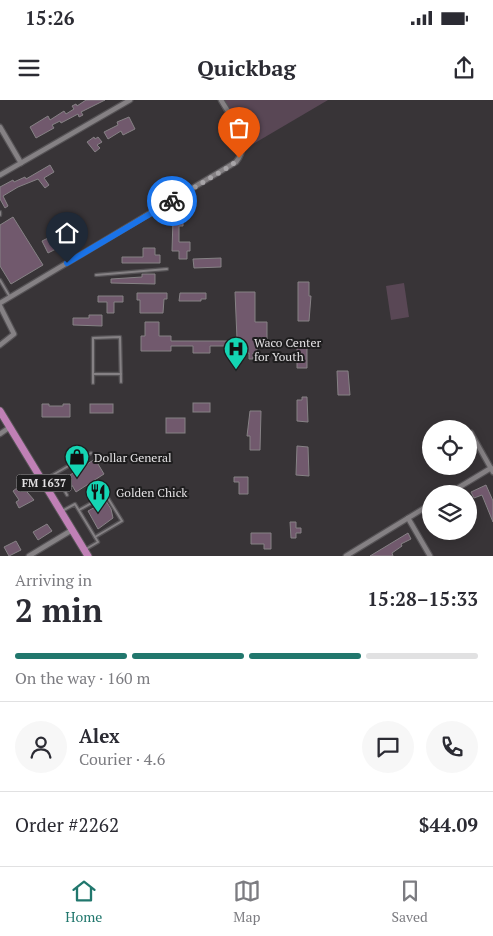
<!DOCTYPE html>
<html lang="en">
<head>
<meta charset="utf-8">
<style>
  :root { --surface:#fff; --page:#f7f7f7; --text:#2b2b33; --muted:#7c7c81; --line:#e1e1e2; --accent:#21776d }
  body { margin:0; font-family:"PT Serif",serif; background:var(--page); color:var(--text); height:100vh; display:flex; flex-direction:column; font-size:19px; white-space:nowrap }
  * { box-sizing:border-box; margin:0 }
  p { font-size:16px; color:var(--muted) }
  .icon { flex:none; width:28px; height:28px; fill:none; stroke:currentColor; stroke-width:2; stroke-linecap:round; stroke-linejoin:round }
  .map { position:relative; height:456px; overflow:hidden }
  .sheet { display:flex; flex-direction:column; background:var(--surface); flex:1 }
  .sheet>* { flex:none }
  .tools { position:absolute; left:422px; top:320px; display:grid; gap:10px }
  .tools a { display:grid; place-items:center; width:55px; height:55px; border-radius:50%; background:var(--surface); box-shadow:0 2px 12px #0003; font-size:25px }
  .pin { position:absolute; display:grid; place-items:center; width:42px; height:42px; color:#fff; margin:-51px -21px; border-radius:50% 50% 50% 0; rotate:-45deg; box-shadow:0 0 5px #0007 }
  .pin .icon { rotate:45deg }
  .courier { position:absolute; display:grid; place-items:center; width:50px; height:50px; margin:-25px; border:4px solid #1a73e8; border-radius:50%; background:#fff; color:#222; box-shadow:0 1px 6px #0007 }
  .headline em { font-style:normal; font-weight:800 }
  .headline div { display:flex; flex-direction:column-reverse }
  .headline { display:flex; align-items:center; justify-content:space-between; height:85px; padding:0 15px }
  h1 { font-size:32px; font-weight:800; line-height:38px }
  .bar { display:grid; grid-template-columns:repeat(4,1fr); gap:8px 5px; align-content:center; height:60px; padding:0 15px }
  .bar i { height:6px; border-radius:4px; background:var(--line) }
  .bar .on { background:var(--accent) }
  .bar p { grid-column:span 4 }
  .line { display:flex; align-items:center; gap:12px; padding:0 15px; border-top:1px solid var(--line) }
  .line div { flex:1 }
  .round { display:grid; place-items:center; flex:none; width:52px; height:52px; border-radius:26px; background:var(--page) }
  .status { display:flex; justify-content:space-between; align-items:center; height:35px; padding:0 25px; background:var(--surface); direction:ltr }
  .status svg { height:14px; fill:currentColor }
  header { display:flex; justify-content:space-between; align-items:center; height:65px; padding:0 15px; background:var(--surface); font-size:22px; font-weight:800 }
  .tab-bar { display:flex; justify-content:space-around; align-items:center; height:70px; border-top:1px solid var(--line); background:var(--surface); font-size:14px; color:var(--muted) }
  .tab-bar a { display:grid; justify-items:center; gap:2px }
  .tab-bar .on { color:var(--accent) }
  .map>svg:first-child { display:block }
  .green { fill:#594755 }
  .building { fill:#71596d; stroke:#868285 }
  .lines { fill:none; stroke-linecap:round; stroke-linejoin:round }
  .service-casing { stroke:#565356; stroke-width:4.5 }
  .minor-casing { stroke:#565356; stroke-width:7 }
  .primary-casing { stroke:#565356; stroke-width:9 }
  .service { stroke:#858184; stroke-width:2 }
  .minor { stroke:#858184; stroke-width:4.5 }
  .primary { stroke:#c080b6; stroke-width:7 }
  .done { stroke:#a7a4a7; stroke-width:5; stroke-dasharray:0 9 }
  .route { stroke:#1a73e8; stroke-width:6 }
  .labels { text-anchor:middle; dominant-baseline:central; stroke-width:4; stroke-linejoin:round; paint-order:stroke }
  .shield { fill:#1e1d1e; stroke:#a8a6a8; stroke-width:1 }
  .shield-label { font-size:11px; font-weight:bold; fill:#e3e1e3 }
  .poi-label { font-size:12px; fill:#e3e1e3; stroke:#1e1d1e; text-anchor:start }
</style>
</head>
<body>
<div class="status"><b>15:26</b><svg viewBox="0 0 49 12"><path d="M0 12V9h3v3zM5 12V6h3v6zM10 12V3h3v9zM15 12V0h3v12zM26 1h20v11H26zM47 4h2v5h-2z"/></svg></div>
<header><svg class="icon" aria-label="menu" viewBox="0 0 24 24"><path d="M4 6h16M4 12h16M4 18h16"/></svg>Quickbag<svg class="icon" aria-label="share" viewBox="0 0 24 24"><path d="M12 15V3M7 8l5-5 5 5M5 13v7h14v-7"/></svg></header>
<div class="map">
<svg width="493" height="456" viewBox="0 0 493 456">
  <rect width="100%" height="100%" fill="#383437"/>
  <g class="green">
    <polygon points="218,0 328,0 243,50"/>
    <polygon points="404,183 409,217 391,220 386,186"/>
  </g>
  <g class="building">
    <polygon points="86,0 105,0 81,12 83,15 79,17 78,14 61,23 60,21 52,25 54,28 36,38 30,27 48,16 50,20 64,11 66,14 74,9 72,6 76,4 77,6"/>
    <polygon points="129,17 135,29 123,35 121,31 108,39 104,32 118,25 117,22"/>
    <polygon points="94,37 95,39 98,37 102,42 97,45 100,48 95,52 87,42"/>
    <polygon points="50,65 54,72 44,78 49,85 45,88 38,79 18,87 3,96 8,106 5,108 0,99 0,87 13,80 14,82 25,77 26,79"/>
    <polygon points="13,117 43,165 11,184 0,166 0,125"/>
    <polygon points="173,119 183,119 183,126 179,126 179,142 190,142 190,151 187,151 187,159 179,159 179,151 172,151"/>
    <polygon points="70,122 77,134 68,139 62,127"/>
    <polygon points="52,136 58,148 48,153 42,141"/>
    <polygon points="143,148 155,148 155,155 160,155 160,163 122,163 122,157 143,157"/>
    <polygon points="221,158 221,167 194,168 193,159"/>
    <polygon points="142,174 155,174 155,184 111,183 111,179 142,177"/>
    <polygon points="298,182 309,182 309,196 311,196 309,221 298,221"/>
    <polygon points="235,192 255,192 255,222 267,222 267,239 257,239 257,253 253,253 253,259 249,259 249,253 241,253 241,239 237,239"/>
    <polygon points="137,193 167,193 167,199 164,199 163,213 140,213 140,200 137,200"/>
    <polygon points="180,193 206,193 206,199 201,199 201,201 179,201"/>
    <polygon points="98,196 123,196 123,202 114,202 114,213 107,213 107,202 98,202"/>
    <polygon points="89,215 102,215 102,226 73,225 73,218 89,218"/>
    <polygon points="145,222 159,222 159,236 171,236 171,241 230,241 230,246 210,246 210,253 193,253 193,246 171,246 171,251 141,251 141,236 145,236"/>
    <polygon points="302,243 307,243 307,268 297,268 297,246 302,246"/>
    <polygon points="337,271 348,271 350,295 338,295"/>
    <polygon points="302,297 307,297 308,322 297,321 297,300 302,300"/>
    <rect x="193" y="303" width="17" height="9"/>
    <polygon points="42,304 49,304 49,306 63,306 63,304 70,304 70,317 42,317"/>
    <rect x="90" y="304" width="23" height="9"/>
    <polygon points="250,311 261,311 260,350 250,350 250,336 247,336"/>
    <rect x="166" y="318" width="19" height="15"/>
    <polygon points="297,346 308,347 309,376 296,375"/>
    <polygon points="95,359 104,374 76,392 67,377"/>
    <polygon points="234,377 248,377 248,394 239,394 239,382 234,382"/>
    <polygon points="21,385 34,400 19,408 16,402 19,400 13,391"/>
    <polygon points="486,385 493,401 493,422 482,395 474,398 471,392"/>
    <polygon points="106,401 111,409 113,418 98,429 88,411"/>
    <polygon points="290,422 296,422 296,428 301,428 301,433 296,433 296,438 291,438"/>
    <polygon points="47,424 52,431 38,440 33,432"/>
    <polygon points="251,433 271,433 271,449 264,449 264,444 251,444"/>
    <polygon points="408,433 411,439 401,444 402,446 392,453 393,456 370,456"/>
    <polygon points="16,441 21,450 9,456 4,447"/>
  </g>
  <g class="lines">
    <defs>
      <g id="service">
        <polyline points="0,112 0,115"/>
        <polyline points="96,175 167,169"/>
        <polyline points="0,180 10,197"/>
        <polyline points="93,274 121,274"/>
        <polyline points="93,283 93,238 120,237 121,282"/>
        <polyline points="55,374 67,395"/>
        <polyline points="44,380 91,353"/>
        <polyline points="79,410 106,395 122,421 95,437"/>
        <polyline points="62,411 75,404 98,442 86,449"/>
      </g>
      <g id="minor">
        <polyline points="0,27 21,63"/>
        <polyline points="0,75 130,0"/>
        <path d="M0,203L236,62C253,42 232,19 221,0"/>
        <polyline points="0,206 14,234 0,245"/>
        <polyline points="471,333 493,372"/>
        <polyline points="0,334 10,327"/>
        <polyline points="448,394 491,368"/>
        <polyline points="408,418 430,456"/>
        <polyline points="29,456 72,430"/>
        <polyline points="346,456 431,404"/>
      </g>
      <polyline id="primary" points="0,311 88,456"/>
    </defs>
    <use href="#service" class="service-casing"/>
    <use href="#minor" class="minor-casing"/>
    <use href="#primary" class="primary-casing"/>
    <use href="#service" class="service"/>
    <use href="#minor" class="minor"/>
    <use href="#primary" class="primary"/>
  </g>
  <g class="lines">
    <polyline class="done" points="172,101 232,65 239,58"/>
    <polyline class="route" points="67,163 172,101"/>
  </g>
  <defs>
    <symbol id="hospital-pin" viewBox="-11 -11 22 30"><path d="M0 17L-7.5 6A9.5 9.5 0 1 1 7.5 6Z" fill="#14d5b3" stroke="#1e1d1e"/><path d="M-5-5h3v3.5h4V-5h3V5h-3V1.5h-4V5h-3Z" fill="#111"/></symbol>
    <symbol id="shop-pin" viewBox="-11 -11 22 30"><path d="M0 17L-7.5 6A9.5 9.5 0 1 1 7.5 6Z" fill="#14d5b3" stroke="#1e1d1e"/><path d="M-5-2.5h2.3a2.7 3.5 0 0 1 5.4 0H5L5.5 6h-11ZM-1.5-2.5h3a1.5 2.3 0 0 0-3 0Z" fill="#111"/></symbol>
    <symbol id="restaurant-pin" viewBox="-11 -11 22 30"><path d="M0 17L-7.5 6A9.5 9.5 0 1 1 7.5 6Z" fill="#14d5b3" stroke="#1e1d1e"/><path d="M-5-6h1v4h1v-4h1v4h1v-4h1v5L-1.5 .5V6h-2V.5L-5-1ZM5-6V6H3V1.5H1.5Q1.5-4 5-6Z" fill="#111"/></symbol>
  </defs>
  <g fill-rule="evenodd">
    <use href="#hospital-pin" x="222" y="235" width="28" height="38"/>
    <use href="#shop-pin" x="63" y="343" width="28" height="38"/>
    <use href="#restaurant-pin" x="84" y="378" width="28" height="38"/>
  </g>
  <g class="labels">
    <rect class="shield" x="16.5" y="374.5" width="55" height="17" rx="4"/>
    <g class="shield-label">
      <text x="44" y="383">FM 1637</text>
    </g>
    <g class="poi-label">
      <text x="254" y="242">Waco Center<tspan x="254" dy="14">for Youth</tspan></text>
      <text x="94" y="357">Dollar General</text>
      <text x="116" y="392">Golden Chick</text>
    </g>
  </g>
</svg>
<div class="tools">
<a><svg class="icon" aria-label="locate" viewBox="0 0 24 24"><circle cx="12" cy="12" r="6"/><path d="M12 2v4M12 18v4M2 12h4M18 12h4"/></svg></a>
<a><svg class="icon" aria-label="layers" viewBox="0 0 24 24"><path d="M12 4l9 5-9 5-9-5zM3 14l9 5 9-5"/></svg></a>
</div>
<div class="pin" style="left:239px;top:58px;background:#ea580c"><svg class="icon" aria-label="bag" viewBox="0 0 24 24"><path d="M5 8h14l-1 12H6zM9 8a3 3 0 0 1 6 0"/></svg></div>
<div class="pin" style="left:67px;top:163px;background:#1f2937"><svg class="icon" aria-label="home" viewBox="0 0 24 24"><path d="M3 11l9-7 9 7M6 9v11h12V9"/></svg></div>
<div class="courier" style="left:172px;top:101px"><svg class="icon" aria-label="bike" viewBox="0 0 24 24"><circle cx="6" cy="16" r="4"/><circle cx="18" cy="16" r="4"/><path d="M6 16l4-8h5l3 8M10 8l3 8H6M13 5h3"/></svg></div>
</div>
<section class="sheet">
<div class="headline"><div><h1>2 min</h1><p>Arriving in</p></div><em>15:28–15:33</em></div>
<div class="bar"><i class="on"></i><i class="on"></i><i class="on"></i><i></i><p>On the way · 160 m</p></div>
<div class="line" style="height:90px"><a class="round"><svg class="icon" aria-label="person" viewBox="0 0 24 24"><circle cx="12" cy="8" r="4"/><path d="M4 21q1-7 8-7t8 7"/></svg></a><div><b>Alex</b><p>Courier · 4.6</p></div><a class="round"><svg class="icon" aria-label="chat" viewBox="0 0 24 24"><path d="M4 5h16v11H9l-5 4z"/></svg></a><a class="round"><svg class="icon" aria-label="phone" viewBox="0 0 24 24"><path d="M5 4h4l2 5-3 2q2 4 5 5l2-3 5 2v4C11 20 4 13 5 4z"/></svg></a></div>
<div class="line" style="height:65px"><div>Order #2262</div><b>$44.09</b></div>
</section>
<nav class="tab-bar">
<a class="on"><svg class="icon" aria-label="home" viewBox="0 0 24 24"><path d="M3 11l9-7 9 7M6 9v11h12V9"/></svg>Home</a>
<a><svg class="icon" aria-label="map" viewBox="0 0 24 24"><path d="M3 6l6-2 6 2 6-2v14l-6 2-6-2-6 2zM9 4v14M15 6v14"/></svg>Map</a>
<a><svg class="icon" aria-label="saved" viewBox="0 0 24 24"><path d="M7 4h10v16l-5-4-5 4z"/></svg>Saved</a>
</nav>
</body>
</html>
